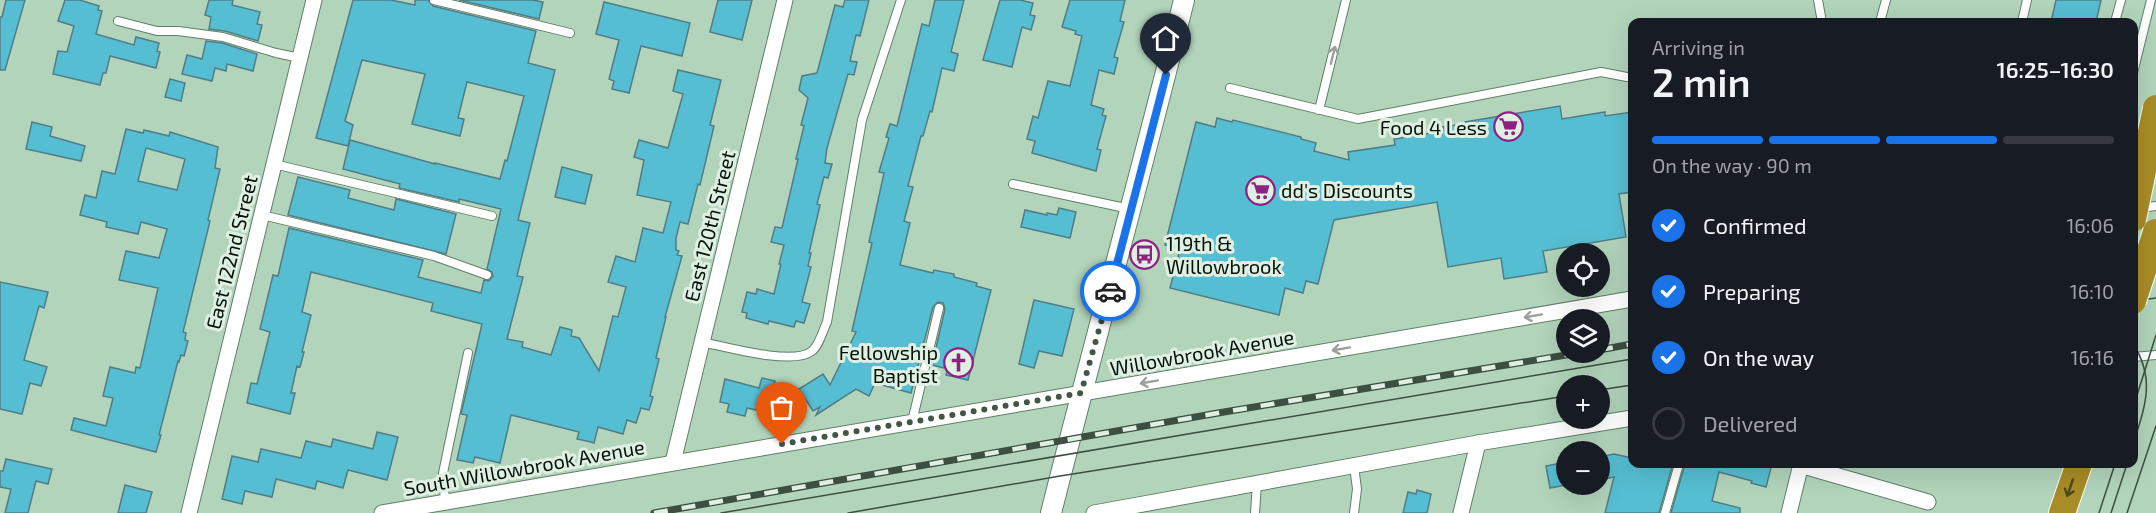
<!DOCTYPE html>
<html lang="en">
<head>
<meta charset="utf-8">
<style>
  :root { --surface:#171b24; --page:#20242c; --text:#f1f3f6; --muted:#9ea1a6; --line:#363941; --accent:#1a73e8 }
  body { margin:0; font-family:"Exo 2",sans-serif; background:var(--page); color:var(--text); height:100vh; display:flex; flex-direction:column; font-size:22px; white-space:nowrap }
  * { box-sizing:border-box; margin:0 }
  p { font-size:20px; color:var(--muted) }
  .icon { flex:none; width:33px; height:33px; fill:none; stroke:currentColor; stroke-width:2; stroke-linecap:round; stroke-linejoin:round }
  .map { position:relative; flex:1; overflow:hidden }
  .side { position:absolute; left:1628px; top:18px; width:510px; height:450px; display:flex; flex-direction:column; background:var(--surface); border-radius:12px; box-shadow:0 6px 24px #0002 }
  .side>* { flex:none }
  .controls { position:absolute; left:1556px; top:243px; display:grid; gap:12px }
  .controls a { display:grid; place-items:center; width:54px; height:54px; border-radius:50%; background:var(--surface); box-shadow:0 6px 24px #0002; font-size:30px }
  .pin { position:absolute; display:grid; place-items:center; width:51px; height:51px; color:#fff; margin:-62px -26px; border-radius:50% 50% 50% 0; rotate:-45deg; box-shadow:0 0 6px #0007 }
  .pin .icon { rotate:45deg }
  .courier { position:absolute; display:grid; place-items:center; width:60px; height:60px; margin:-30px; border:4px solid #1a73e8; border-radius:50%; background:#fff; color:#222; box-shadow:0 2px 8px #0007 }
  .head em { font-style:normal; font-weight:600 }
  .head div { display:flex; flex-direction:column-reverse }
  .head { display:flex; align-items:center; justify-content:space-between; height:102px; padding:0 24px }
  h1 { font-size:39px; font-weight:600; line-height:45px }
  .bar { display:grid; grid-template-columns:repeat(4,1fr); gap:9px 6px; align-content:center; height:72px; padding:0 24px }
  .bar i { height:8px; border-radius:4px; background:var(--line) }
  .bar .current { background:var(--accent) }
  .bar p { grid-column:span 4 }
  ol { padding:0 24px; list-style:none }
  li { display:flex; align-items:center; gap:18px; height:66px }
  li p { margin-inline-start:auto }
  li .icon { padding:6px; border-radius:50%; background:var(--accent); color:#fff; stroke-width:4 }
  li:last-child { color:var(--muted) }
  li i { width:33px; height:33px; border:3px solid var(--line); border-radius:50% }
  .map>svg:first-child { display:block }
  .building { fill:#56bed2; stroke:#517d86; stroke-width:1.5; fill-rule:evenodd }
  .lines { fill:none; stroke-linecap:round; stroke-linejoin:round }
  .lane-casing { stroke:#607f68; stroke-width:10 }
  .street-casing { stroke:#607f68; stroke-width:17 }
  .secondary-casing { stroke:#607f68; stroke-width:22 }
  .highway-casing { stroke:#fff; stroke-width:28 }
  .lane { stroke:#fff; stroke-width:8 }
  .street { stroke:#fff; stroke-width:15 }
  .secondary { stroke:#fff; stroke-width:20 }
  .highway { stroke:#a88c26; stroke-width:26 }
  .tram { stroke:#3c4f41; stroke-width:1.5 }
  .rail-casing { stroke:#3c4f41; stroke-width:7 }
  .rail { stroke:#dff0e3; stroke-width:4.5; stroke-dasharray:14; stroke-linecap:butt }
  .highway-bridge-casing { stroke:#fff; stroke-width:28; stroke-linecap:butt }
  .highway-bridge { stroke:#a88c26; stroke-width:26 }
  .oneway { stroke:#9ba09d }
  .oneway2 { stroke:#4f4916 }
  .done { stroke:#425647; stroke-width:6; stroke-dasharray:0 10.8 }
  .route { stroke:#1a73e8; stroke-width:8 }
  .labels { text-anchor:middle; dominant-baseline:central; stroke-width:6; stroke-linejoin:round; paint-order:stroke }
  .poi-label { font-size:20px; fill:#061209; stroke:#dff0e3; text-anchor:end }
  .street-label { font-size:20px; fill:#061209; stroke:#dff0e3 }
</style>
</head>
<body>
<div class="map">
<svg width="2156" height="513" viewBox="0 0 2156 513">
  <rect width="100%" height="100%" fill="#b2d4bb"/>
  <g class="building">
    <polygon points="6,0 25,0 5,70 0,70 0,17 2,17"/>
    <polygon points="65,0 80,0 99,6 98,10 102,11 96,34 134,45 136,37 159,43 157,51 160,52 156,68 110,56 106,73 103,73 100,85 53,74 58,51 67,52 74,26 58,21"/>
    <polygon points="209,0 233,0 232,5 260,12 257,24 262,25 258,41 225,31 209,29 211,17 205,15"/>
    <polygon points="353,0 391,0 415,5 415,0 428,0 433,6 536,31 528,63 555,70 518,220 530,223 517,276 523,277 507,339 523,342 522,347 551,355 560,327 572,330 571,336 579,338 599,371 613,316 618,317 626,287 608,282 616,256 635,262 643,228 663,233 671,202 637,195 644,160 634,157 639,140 668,148 683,94 673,91 678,70 721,80 710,125 714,126 700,185 698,184 688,224 680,222 676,238 676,250 679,251 677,255 682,256 665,317 666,317 656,358 659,359 650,396 653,397 649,410 641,408 636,423 627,420 623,434 598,427 594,443 591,442 577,439 579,432 511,415 500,463 475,457 473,463 457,460 467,415 461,414 482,324 431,311 433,303 311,272 302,312 311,315 302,352 304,352 300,367 297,366 291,393 295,393 290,414 247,403 251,383 257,384 270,332 260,329 273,275 278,276 289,228 423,260 418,277 481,293 484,280 489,281 493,276 492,272 487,269 501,209 459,199 459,202 399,188 400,184 343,169 350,140 435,164 435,163 500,179 505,160 507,161 524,96 467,82 458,118 464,119 460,136 412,124 425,74 362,60 345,121 353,125 348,146 316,138"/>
    <polygon points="459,0 533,0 543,2 539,19"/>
    <polygon points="718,0 752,0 742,40 710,32"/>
    <polygon points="845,0 869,0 860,36 856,35 850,61 857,62 854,75 848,74 827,148 825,163 832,164 828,178 824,177 817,204 820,205 809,253 811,253 808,266 811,267 802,302 810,304 804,323 796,321 794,327 769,321 768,324 746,318 747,313 742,312 747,292 756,294 757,289 774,294 781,264 779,264 784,245 771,242 775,227 782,228 798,159 796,159 804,126 801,125 808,98 799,90 802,76 817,73 835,5 843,7"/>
    <polygon points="935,0 964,0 951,52 958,54 954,71 942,68 932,112 930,111 923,136 921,136 908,186 913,187 904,221 910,223 900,265 933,273 934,270 954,274 954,277 977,283 976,286 991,290 968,380 946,375 948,369 932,365 945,309 943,303 938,302 933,307 911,393 875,383 869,396 856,389 816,415 820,407 813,411 799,389 823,374 830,385 856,332 852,331 872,243 869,242 884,173 879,172 889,138 886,137 890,124 897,126 922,24 929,26"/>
    <polygon points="1000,0 1020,0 1033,3 1030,15 1035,16 1031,30 1022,27 1012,67 983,60"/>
    <polygon points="1070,0 1125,0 1120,21 1124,22 1114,57 1118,58 1114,74 1099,70 1091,105 1104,109 1102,115 1106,116 1097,149 1101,150 1096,171 1032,153 1035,141 1027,139 1033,116 1038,118 1048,81 1070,86 1082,36 1075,34 1076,31 1062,27"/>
    <polygon points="2056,0 2101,0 2096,22 2051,22"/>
    <polygon points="604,2 690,23 682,56 641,46 629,93 612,89 614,81 609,79 619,40 596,34"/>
    <polygon points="206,41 222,43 257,54 253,71 227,64 226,71 215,68 212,81 182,74 187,55 202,59"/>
    <polygon points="170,79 185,83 181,101 165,97"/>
    <polygon points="1560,106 1562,119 1605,112 1605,116 1632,112 1632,192 1619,194 1626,237 1543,251 1547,272 1504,279 1501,258 1448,267 1437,202 1334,220 1318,284 1306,281 1303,293 1285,288 1279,315 1170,288 1180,249 1165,245 1196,122 1215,127 1217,118 1232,122 1233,120 1301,137 1301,139 1316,143 1314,151 1349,160 1348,152 1395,145 1394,139 1444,131 1443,127 1465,124 1465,122"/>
    <polygon points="32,122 52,127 50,136 85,146 81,161 26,149"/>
    <path d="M126,129L143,133L144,130L169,136L170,132L218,147L215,168L220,169L208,220L210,221L183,332L186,333L185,340L188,341L184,356L181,355L179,362L178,361L159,435H161L156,452L71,430L74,418L106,426L113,398L103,396L110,367L135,373L136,367L140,368L158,288L119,280L126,251L159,258L167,229L141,222L138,234L106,227L107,222L80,215L85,195L96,198L102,171L115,174ZM146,148L185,159L177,190L138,181Z"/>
    <polygon points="562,167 592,175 585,204 555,197"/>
    <polygon points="298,177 350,190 348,198 394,210 396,199 456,214 446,254 288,215"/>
    <polygon points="1059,208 1076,212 1070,238 1021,227 1025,210 1047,215 1047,213 1057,215"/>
    <polygon points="0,282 48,292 44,308 39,306 24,360 47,367 41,386 30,383 22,414 0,409"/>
    <polygon points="1034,300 1074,309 1062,356 1039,351 1034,368 1019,364"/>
    <polygon points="762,378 775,381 774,385 789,388 782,416 747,408 745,416 727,412 729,404 720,402 725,379 759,388"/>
    <polygon points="377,432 398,437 387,480 348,470 343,488 317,481 315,489 276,479 272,497 245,491 242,504 222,499 232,456 258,462 261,449 301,458 306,441 331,447 333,439 373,449"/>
    <polygon points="1614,454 1632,458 1632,464 1673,464 1659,513 1605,513 1614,477 1599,480 1599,457"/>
    <polygon points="6,459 52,469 48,484 36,481 28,513 5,513 11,489 0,487 0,471 3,471"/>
    <polygon points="1566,462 1566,485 1550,488 1546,466"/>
    <polygon points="1685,464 1772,464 1766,487 1751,483 1752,481 1719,472 1712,501 1740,508 1740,513 1671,513"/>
    <polygon points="125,485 152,492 146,513 118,513"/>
    <polygon points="1417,490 1431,494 1427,513 1403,513 1408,492 1416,494"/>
  </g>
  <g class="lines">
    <defs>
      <g id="lane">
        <polyline points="434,0 570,33"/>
        <polyline points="1818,0 1822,22"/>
        <polyline points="118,21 157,31 178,31 223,37 276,53 300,58"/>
        <polyline points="1880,22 1886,0"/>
        <polyline points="2022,22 2027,0"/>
        <polyline points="2115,22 2121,0"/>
        <polyline points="2133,73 2151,0"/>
        <polyline points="1230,88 1358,119 1601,72 1632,78"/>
        <polyline points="1319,110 1346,0"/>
        <polyline points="274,164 492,216"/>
        <polyline points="1013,184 1130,209"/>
        <polyline points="2140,208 2156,206"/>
        <polyline points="262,215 434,256 487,275"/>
        <path d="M702,342C726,347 794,366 812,351C819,346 823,330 827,322L862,120L901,0"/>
        <polyline points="2133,357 2156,355"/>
        <polyline points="912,422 939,308"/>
        <polyline points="1354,466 1357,489 1354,513"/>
        <polyline points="445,502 443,473 468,353"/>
        <polyline points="1255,513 1257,483"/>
        <polyline points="1665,513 1679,464"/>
      </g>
      <g id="street">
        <polyline points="673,462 785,0"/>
        <polyline points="1800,465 1928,502"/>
        <polyline points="189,513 314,0"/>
        <polyline points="382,513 1632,299"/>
        <polyline points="1094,513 1478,443 1632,418"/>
        <polyline points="1461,513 1478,443"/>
        <polyline points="1789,513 1801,464"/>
      </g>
      <path id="secondary" d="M1051,513C1094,342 1142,171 1184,0"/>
      <polyline id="highway" points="2062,513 2079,464"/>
    </defs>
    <use href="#lane" class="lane-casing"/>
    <use href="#street" class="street-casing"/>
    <use href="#secondary" class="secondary-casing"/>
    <use href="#highway" class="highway-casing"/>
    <use href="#lane" class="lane"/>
    <use href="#street" class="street"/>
    <use href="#secondary" class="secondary"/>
    <use href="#highway" class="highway"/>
    <g class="tram">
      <polyline points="2133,275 2156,271"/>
      <polyline points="2133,301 2156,298"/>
      <path d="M2133,344C2156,379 2145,407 2133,444"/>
      <polyline points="1599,390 1632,385"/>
      <polyline points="2133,408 2156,335"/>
      <polyline points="721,513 1632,359"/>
      <polyline points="848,513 1060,476 1566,396"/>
      <polyline points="2099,513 2115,464"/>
      <polyline points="2111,513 2127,464"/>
      <polyline points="2127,513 2156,426"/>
    </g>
    <defs>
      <g id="rail">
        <polyline points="2133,260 2156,257"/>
        <polyline points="1599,350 1632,344"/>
        <polyline points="654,513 1218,413 1584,352"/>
      </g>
    </defs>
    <use href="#rail" class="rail-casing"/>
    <use href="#rail" class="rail"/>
    <defs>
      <g id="highway-bridge">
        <polyline points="2133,219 2156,108"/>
        <polyline points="2133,301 2156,232"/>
      </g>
    </defs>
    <use href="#highway-bridge" class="highway-bridge-casing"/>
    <use href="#highway-bridge" class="highway-bridge"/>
  </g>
  <defs><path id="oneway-shaft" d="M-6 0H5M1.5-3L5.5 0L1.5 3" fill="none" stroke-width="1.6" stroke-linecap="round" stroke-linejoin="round" transform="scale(1.5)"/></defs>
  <g class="oneway">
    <use href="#oneway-shaft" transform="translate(1333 55) rotate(-76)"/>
    <use href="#oneway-shaft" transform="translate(1533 316) rotate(170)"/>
    <use href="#oneway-shaft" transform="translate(1341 349) rotate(170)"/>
    <use href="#oneway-shaft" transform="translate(1149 382) rotate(170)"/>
  </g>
  <use class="oneway2" href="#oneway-shaft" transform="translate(2070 488) rotate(109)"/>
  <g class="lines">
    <polyline class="done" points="782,444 1081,393 1110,291"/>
    <polyline class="route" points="1110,291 1166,75"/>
  </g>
  <defs>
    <symbol id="supermarket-ring" viewBox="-11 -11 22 22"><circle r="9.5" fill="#dff0e3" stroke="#8f2183" stroke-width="1.5"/><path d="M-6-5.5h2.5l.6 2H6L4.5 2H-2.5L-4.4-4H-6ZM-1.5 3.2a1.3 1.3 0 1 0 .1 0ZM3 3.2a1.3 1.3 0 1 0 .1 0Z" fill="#8f2183"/></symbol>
    <symbol id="bus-ring" viewBox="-11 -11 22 22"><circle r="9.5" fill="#dff0e3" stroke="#8f2183" stroke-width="1.5"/><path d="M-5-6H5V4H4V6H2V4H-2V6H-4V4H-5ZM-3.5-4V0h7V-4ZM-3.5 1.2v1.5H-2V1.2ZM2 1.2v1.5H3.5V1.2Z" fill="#8f2183"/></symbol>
    <symbol id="church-ring" viewBox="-11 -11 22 22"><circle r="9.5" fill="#dff0e3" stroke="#8f2183" stroke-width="1.5"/><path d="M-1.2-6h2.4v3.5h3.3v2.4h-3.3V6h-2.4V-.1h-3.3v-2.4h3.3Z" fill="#8f2183"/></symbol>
  </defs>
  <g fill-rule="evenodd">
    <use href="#supermarket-ring" x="1492" y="110" width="33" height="33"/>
    <use href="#supermarket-ring" x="1244" y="174" width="33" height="33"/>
    <use href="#bus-ring" x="1128" y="238" width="33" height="33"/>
    <use href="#church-ring" x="942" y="346" width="33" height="33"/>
  </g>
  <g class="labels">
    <g class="poi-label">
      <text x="1487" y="127">Food 4 Less</text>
      <text x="1281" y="190" text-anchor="start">dd's Discounts</text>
      <text x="1166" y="243" text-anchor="start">119th &amp;<tspan x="1166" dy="23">Willowbrook</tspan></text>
      <text x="938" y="352">Fellowship<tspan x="938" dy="23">Baptist</tspan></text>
    </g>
    <g class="street-label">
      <text transform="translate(709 226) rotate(-76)">East 120th Street</text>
      <text transform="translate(231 252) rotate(-76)">East 122nd Street</text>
      <text transform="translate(1202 352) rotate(-10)">Willowbrook Avenue</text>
      <text transform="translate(524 467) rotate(-10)">South Willowbrook Avenue</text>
    </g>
  </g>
</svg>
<div class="controls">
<a><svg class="icon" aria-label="locate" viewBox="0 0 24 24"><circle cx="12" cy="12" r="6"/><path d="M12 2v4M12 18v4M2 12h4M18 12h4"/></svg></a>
<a><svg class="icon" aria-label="layers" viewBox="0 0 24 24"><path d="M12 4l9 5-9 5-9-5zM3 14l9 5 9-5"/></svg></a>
<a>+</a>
<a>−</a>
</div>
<div class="pin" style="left:782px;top:444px;background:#ea580c"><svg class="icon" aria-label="bag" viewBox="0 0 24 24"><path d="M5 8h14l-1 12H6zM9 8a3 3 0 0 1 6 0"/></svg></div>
<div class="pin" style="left:1166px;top:75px;background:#1f2937"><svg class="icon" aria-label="home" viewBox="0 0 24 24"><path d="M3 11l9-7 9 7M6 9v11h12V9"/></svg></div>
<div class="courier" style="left:1110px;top:291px"><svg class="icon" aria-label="car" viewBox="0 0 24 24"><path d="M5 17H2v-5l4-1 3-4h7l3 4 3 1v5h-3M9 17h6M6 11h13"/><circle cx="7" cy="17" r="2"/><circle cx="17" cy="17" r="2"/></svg></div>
<section class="side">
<div class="head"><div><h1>2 min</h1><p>Arriving in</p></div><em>16:25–16:30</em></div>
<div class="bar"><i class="current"></i><i class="current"></i><i class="current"></i><i></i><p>On the way · 90 m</p></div>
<ol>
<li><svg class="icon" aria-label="check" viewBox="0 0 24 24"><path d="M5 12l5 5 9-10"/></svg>Confirmed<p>16:06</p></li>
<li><svg class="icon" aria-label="check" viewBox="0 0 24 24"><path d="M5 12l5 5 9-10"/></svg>Preparing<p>16:10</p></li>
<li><svg class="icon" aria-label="check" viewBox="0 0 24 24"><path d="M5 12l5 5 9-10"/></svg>On the way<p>16:16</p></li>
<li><i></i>Delivered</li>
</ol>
</section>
</div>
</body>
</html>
